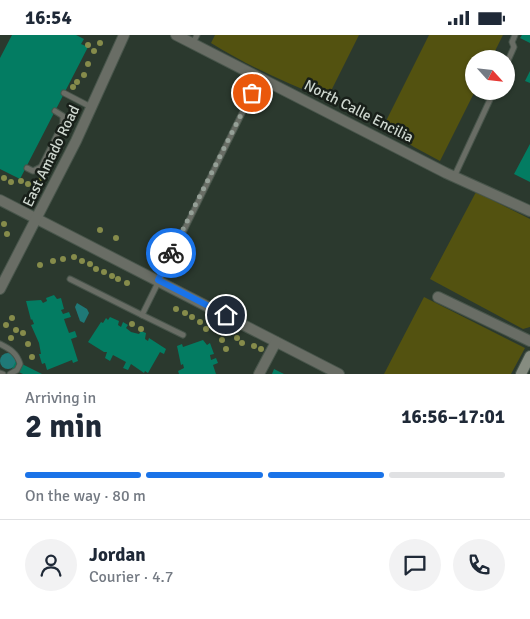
<!DOCTYPE html>
<html lang="en">
<head>
<meta charset="utf-8">
<style>
  :root { --surface:#fff; --page:#f2f2f3; --text:#1f2937; --muted:#747a83; --line:#e0e1e3; --accent:#1a73e8 }
  body { margin:0; font-family:Signika,sans-serif; background:var(--page); color:var(--text); height:100vh; display:flex; flex-direction:column; font-size:19px; white-space:nowrap }
  * { box-sizing:border-box; margin:0 }
  p { font-size:16px; color:var(--muted) }
  .icon { flex:none; width:28px; height:28px; fill:none; stroke:currentColor; stroke-width:2; stroke-linecap:round; stroke-linejoin:round }
  .map { position:relative; height:339px; overflow:hidden }
  .sheet { display:flex; flex-direction:column; background:var(--surface); flex:1 }
  .sheet>* { flex:none }
  .needle { width:32px; rotate:117deg }
  .controls { position:absolute; left:465px; top:15px; display:grid; gap:10px }
  .controls a { display:grid; place-items:center; width:50px; height:50px; border-radius:50%; background:var(--surface); box-shadow:0 1px 4px #0004; font-size:25px }
  .pin { position:absolute; display:grid; place-items:center; width:42px; height:42px; color:#fff; margin:-21px; border:2px solid #fff; border-radius:50%; box-shadow:0 1px 5px #0007 }
  .courier { position:absolute; display:grid; place-items:center; width:50px; height:50px; margin:-25px; border:4px solid #1a73e8; border-radius:50%; background:#fff; color:#222; box-shadow:0 1px 6px #0007 }
  .headline em { font-style:normal; font-weight:700 }
  .headline div { display:flex; flex-direction:column-reverse }
  .headline { display:flex; align-items:center; justify-content:space-between; height:85px; padding:0 25px }
  h1 { font-size:32px; font-weight:700; line-height:38px }
  .bar { display:grid; grid-template-columns:repeat(4,1fr); gap:8px 5px; align-content:center; height:60px; padding:0 25px }
  .bar i { height:6px; border-radius:4px; background:var(--line) }
  .bar .on { background:var(--accent) }
  .bar p { grid-column:span 4 }
  .line { display:flex; align-items:center; gap:12px; padding:0 25px; border-top:1px solid var(--line) }
  .line div { flex:1 }
  .round { display:grid; place-items:center; flex:none; width:52px; height:52px; border-radius:26px; background:var(--page) }
  .status { display:flex; justify-content:space-between; align-items:center; height:35px; padding:0 25px; background:var(--surface); direction:ltr }
  .status svg { height:14px; fill:currentColor }
  .map>svg:first-child { display:block }
  .green { fill:#535210 }
  .water { fill:#1f7977 }
  .building { fill:#037c62 }
  .lines { fill:none; stroke-linecap:round; stroke-linejoin:round }
  .lane-casing { stroke:#48554b; stroke-width:7 }
  .street-casing { stroke:#48554b; stroke-width:12 }
  .secondary-casing { stroke:#48554b; stroke-width:12 }
  .lane { stroke:#696d65; stroke-width:5 }
  .street { stroke:#696d65; stroke-width:10 }
  .secondary { stroke:#868c80; stroke-width:10 }
  .tree { fill:#868c4b }
  .done { stroke:#95a097; stroke-width:5; stroke-dasharray:0 9 }
  .route { stroke:#1a73e8; stroke-width:6 }
  .labels { text-anchor:middle; dominant-baseline:central; stroke-width:5; stroke-linejoin:round; paint-order:stroke }
  .street-label { font-size:15px; fill:#ced7cf; stroke:#181f19 }
</style>
</head>
<body>
<div class="status"><b>16:54</b><svg viewBox="0 0 49 12"><path d="M0 12V9h3v3zM5 12V6h3v6zM10 12V3h3v9zM15 12V0h3v12zM26 1h20v11H26zM47 4h2v5h-2z"/></svg></div>
<div class="map">
<svg width="530" height="339" viewBox="0 0 530 339">
  <rect width="100%" height="100%" fill="#2b392e"/>
  <g class="green">
    <path d="M215,0H359L327,64C286,48 248,31 211,8Z"/>
    <polygon points="429,0 503,0 491,24 474,24 475,56 440,126 414,112 383,92"/>
    <polygon points="476,157 530,184 530,292 523,294 430,244"/>
    <polygon points="424,262 525,313 511,339 384,339"/>
  </g>
  <g class="water">
    <polygon points="77,268 87,274 89,278 84,288 80,286 75,272"/>
    <circle cx="8" cy="326" r="8"/>
  </g>
  <g class="building">
    <polygon points="12,0 76,0 84,4 81,9 88,12 20,144 0,134 0,23"/>
    <polygon points="522,0 530,0 530,8 520,3"/>
    <polygon points="530,36 530,48 525,46"/>
    <polygon points="530,109 530,147 514,139"/>
    <polygon points="54,260 57,264 61,263 64,274 61,275 63,279 69,277 71,282 64,284 66,290 69,298 75,296 77,302 71,304 78,326 73,328 72,325 47,335 45,328 42,329 39,319 41,319 39,308 31,290 34,289 32,284 31,285 26,266 41,265 43,268 47,266 46,263"/>
    <polygon points="110,282 119,286 118,290 121,292 123,287 128,290 126,293 131,297 139,299 141,296 146,298 145,304 148,306 149,303 166,314 164,319 160,317 148,338 145,336 144,338 131,329 128,335 123,333 126,327 113,320 110,326 105,323 107,317 104,317 88,307 101,287 103,288 106,283 108,285"/>
    <polygon points="203,305 207,310 210,308 214,319 210,320 211,325 216,323 218,328 213,330 216,339 179,339 178,336 184,333 183,329 181,330 177,311 182,309 183,312"/>
    <polygon points="16,326 42,339 23,339 12,334"/>
    <polygon points="274,334 284,339 272,339"/>
  </g>
  <g class="lines">
    <defs>
      <g id="lane">
        <polyline points="193,8 197,0"/>
        <polyline points="506,30 514,12 512,7 515,0"/>
        <polyline points="64,58 91,72"/>
        <polyline points="27,133 33,136 41,132 63,88 63,81 55,76"/>
        <polyline points="454,142 494,56"/>
        <polyline points="70,244 142,280 259,44"/>
        <polyline points="142,280 183,300"/>
        <path d="M0,309C10,314 17,318 20,329L17,335L10,339"/>
        <polyline points="0,338 3,339"/>
      </g>
      <g id="street">
        <polyline points="176,0 446,138 530,176"/>
        <polyline points="0,165 339,339"/>
        <polyline points="0,254 76,106 124,0"/>
        <polyline points="438,262 530,306"/>
        <polyline points="259,339 276,307"/>
      </g>
      <polyline id="secondary" points="521,339 530,321"/>
    </defs>
    <use href="#lane" class="lane-casing"/>
    <use href="#street" class="street-casing"/>
    <use href="#secondary" class="secondary-casing"/>
    <use href="#lane" class="lane"/>
    <use href="#street" class="street"/>
    <use href="#secondary" class="secondary"/>
  </g>
  <g class="tree">
    <circle cx="100" cy="8" r="3"/>
    <circle cx="88" cy="10" r="3"/>
    <circle cx="94" cy="16" r="3"/>
    <circle cx="88" cy="29" r="3"/>
    <circle cx="84" cy="40" r="3"/>
    <circle cx="77" cy="47" r="3"/>
    <circle cx="73" cy="52" r="3"/>
    <circle cx="4" cy="143" r="3"/>
    <circle cx="41" cy="145" r="3"/>
    <circle cx="21" cy="146" r="3"/>
    <circle cx="11" cy="147" r="3"/>
    <circle cx="28" cy="149" r="3"/>
    <circle cx="36" cy="149" r="3"/>
    <circle cx="4" cy="189" r="3"/>
    <circle cx="100" cy="195" r="3"/>
    <circle cx="7" cy="199" r="3"/>
    <circle cx="116" cy="203" r="3"/>
    <circle cx="74" cy="222" r="3"/>
    <circle cx="63" cy="224" r="3"/>
    <circle cx="53" cy="226" r="3"/>
    <circle cx="82" cy="226" r="3"/>
    <circle cx="90" cy="229" r="3"/>
    <circle cx="40" cy="230" r="3"/>
    <circle cx="96" cy="234" r="3"/>
    <circle cx="104" cy="237" r="3"/>
    <circle cx="112" cy="241" r="3"/>
    <circle cx="118" cy="244" r="3"/>
    <circle cx="127" cy="248" r="3"/>
    <circle cx="176" cy="274" r="3"/>
    <circle cx="185" cy="278" r="3"/>
    <circle cx="192" cy="282" r="3"/>
    <circle cx="12" cy="283" r="3"/>
    <circle cx="200" cy="287" r="3"/>
    <circle cx="132" cy="289" r="3"/>
    <circle cx="6" cy="290" r="3"/>
    <circle cx="141" cy="294" r="3"/>
    <circle cx="206" cy="294" r="3"/>
    <circle cx="16" cy="295" r="3"/>
    <circle cx="220" cy="296" r="3"/>
    <circle cx="23" cy="298" r="3"/>
    <circle cx="11" cy="303" r="3"/>
    <circle cx="237" cy="303" r="3"/>
    <circle cx="222" cy="305" r="3"/>
    <circle cx="242" cy="308" r="3"/>
    <circle cx="28" cy="309" r="3"/>
    <circle cx="254" cy="311" r="3"/>
    <circle cx="226" cy="314" r="3"/>
    <circle cx="261" cy="314" r="3"/>
    <circle cx="32" cy="322" r="3"/>
  </g>
  <g class="lines">
    <polyline class="done" points="171,218 252,58"/>
    <polyline class="route" points="171,218 158,245 226,280"/>
  </g>
  <g class="labels">
    <g class="street-label">
      <text transform="translate(359 76) rotate(27)">North Calle Encilia</text>
      <text transform="translate(51 121) rotate(-64)">East Amado Road</text>
    </g>
  </g>
</svg>
<div class="controls">
<a><svg class="needle" viewBox="-14 -14 28 28"><path d="M0-13l5 13h-10z" fill="#e53935"/><path d="M0 13l5-13h-10z" fill="#747a83"/></svg></a>
</div>
<div class="pin" style="left:252px;top:58px;background:#ea580c"><svg class="icon" aria-label="bag" viewBox="0 0 24 24"><path d="M5 8h14l-1 12H6zM9 8a3 3 0 0 1 6 0"/></svg></div>
<div class="pin" style="left:226px;top:280px;background:#1f2937"><svg class="icon" aria-label="home" viewBox="0 0 24 24"><path d="M3 11l9-7 9 7M6 9v11h12V9"/></svg></div>
<div class="courier" style="left:171px;top:218px"><svg class="icon" aria-label="bike" viewBox="0 0 24 24"><circle cx="6" cy="16" r="4"/><circle cx="18" cy="16" r="4"/><path d="M6 16l4-8h5l3 8M10 8l3 8H6M13 5h3"/></svg></div>
</div>
<section class="sheet">
<div class="headline"><div><h1>2 min</h1><p>Arriving in</p></div><em>16:56–17:01</em></div>
<div class="bar"><i class="on"></i><i class="on"></i><i class="on"></i><i></i><p>On the way · 80 m</p></div>
<div class="line" style="height:90px"><a class="round"><svg class="icon" aria-label="person" viewBox="0 0 24 24"><circle cx="12" cy="8" r="4"/><path d="M4 21q1-7 8-7t8 7"/></svg></a><div><b>Jordan</b><p>Courier · 4.7</p></div><a class="round"><svg class="icon" aria-label="chat" viewBox="0 0 24 24"><path d="M4 5h16v11H9l-5 4z"/></svg></a><a class="round"><svg class="icon" aria-label="phone" viewBox="0 0 24 24"><path d="M5 4h4l2 5-3 2q2 4 5 5l2-3 5 2v4C11 20 4 13 5 4z"/></svg></a></div>
</section>
</body>
</html>
